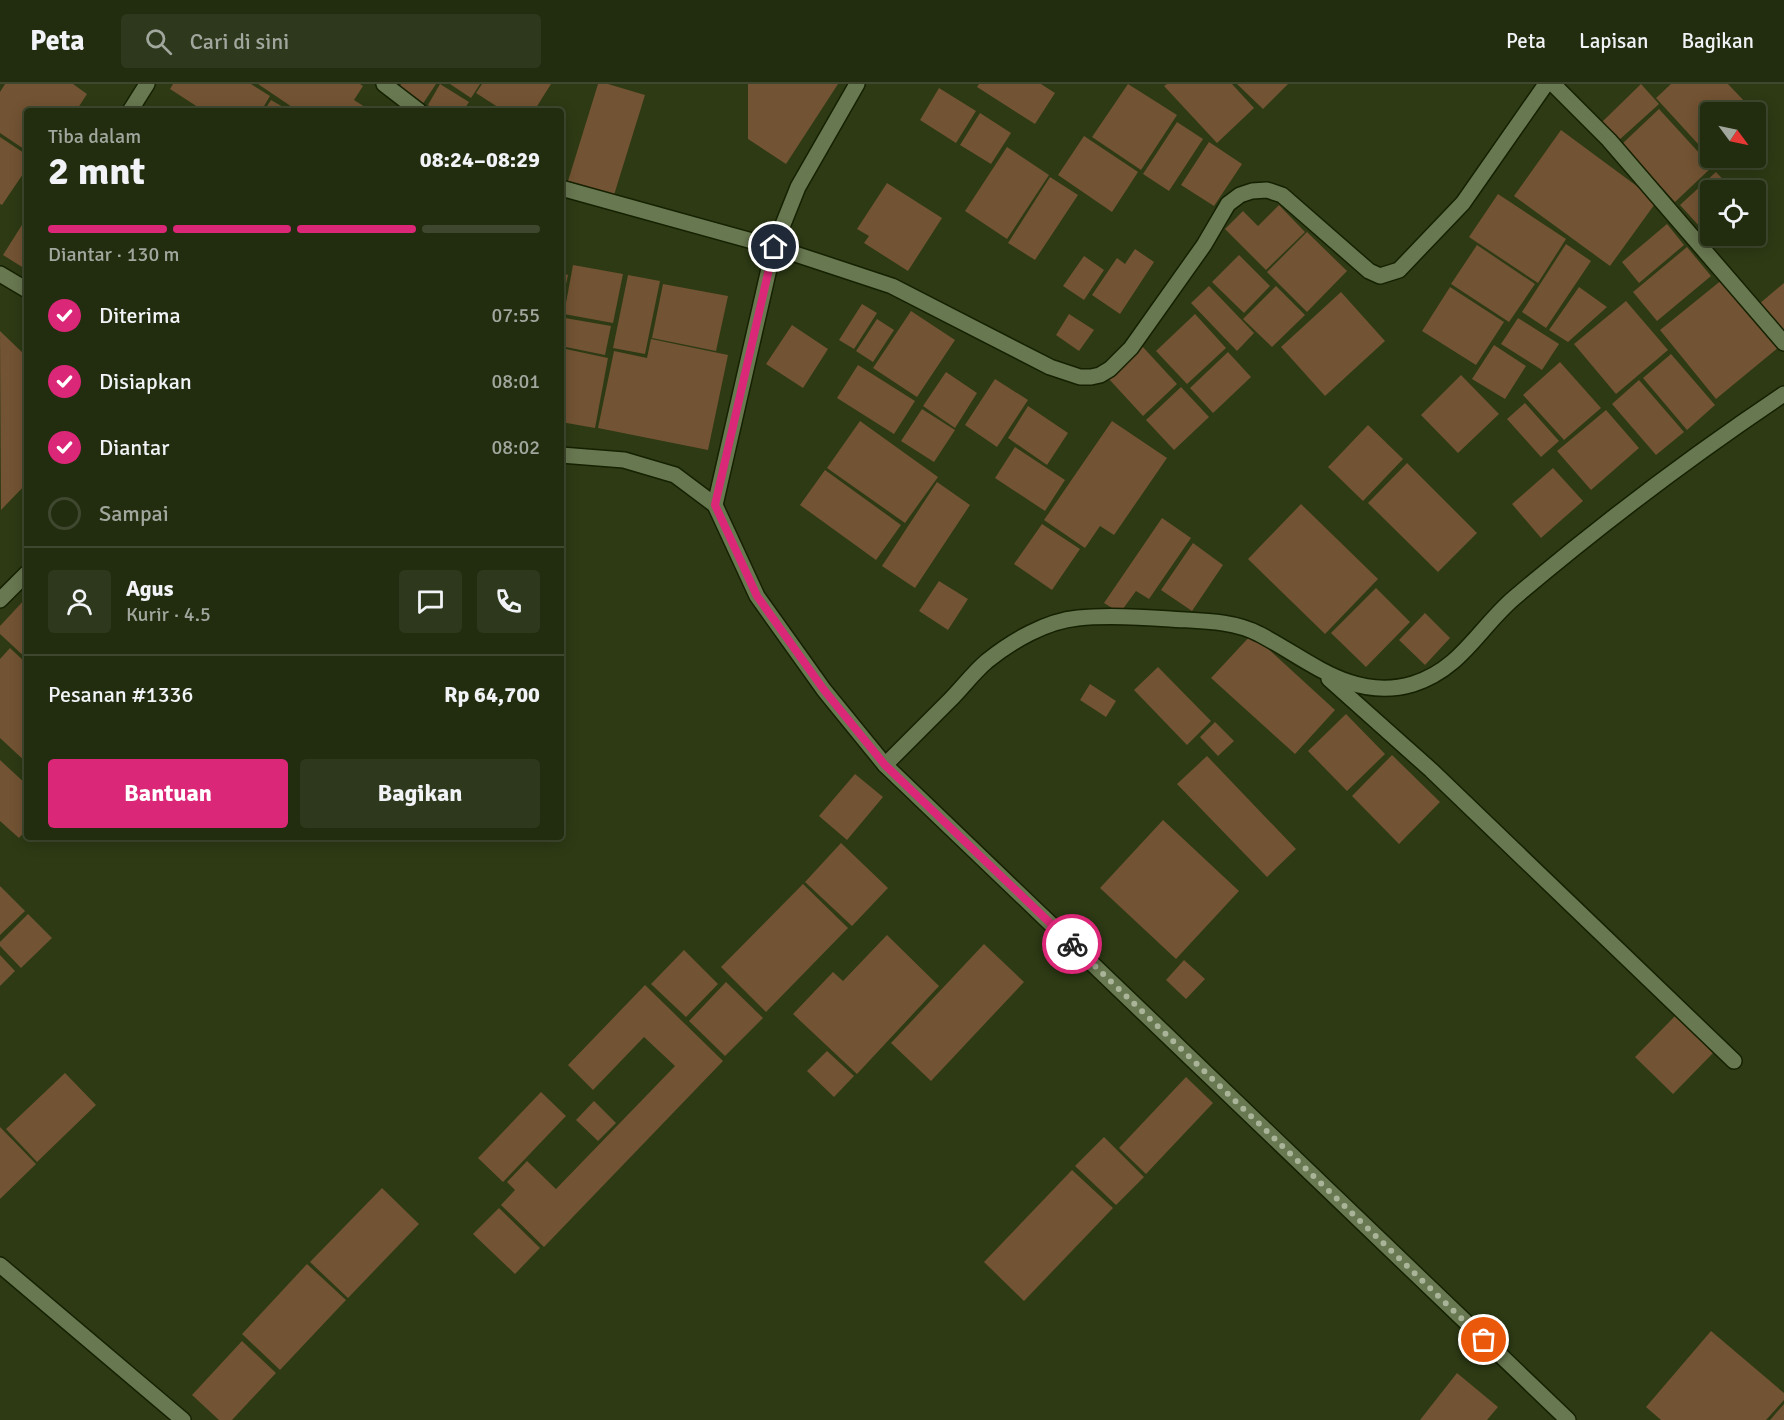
<!DOCTYPE html>
<html lang="id">
<head>
<meta charset="utf-8">
<style>
  :root { --surface:#222c0f; --page:#2e381d; --text:#f1f3f6; --muted:#a2a79e; --line:#3f482f; --accent:#db2777 }
  body { margin:0; font-family:Signika,sans-serif; background:var(--page); color:var(--text); height:100vh; display:flex; flex-direction:column; font-size:22px; white-space:nowrap }
  * { box-sizing:border-box; margin:0 }
  p { font-size:20px; color:var(--muted) }
  .icon { flex:none; width:33px; height:33px; fill:none; stroke:currentColor; stroke-width:2; stroke-linecap:round; stroke-linejoin:round }
  .map { position:relative; flex:1; overflow:hidden }
  .drawer { position:absolute; left:24px; top:24px; width:540px; height:732px; display:flex; flex-direction:column; background:var(--surface); border-radius:6px; box-shadow:0 3px 15px #0003,0 0 0 2px var(--line) }
  .drawer>* { flex:none }
  .needle { width:39px; rotate:123deg }
  .fabs { position:absolute; left:1700px; top:18px; display:grid; gap:12px }
  .fabs a { display:grid; place-items:center; width:66px; height:66px; border-radius:6px; background:var(--surface); box-shadow:0 3px 15px #0003,0 0 0 2px var(--line); font-size:30px }
  .pin { position:absolute; display:grid; place-items:center; width:51px; height:51px; color:#fff; margin:-26px; border:3px solid #fff; border-radius:50%; box-shadow:0 2px 6px #0007 }
  .courier { position:absolute; display:grid; place-items:center; width:60px; height:60px; margin:-30px; border:4px solid #db2777; border-radius:50%; background:#fff; color:#222; box-shadow:0 2px 8px #0007 }
  .summary em { font-style:normal; font-weight:700 }
  .summary div { display:flex; flex-direction:column-reverse }
  .summary { display:flex; align-items:center; justify-content:space-between; height:102px; padding:0 24px }
  h1 { font-size:39px; font-weight:700; line-height:45px }
  .bar { display:grid; grid-template-columns:repeat(4,1fr); gap:9px 6px; align-content:center; height:72px; padding:0 24px }
  .bar i { height:8px; border-radius:4px; background:var(--line) }
  .bar .current { background:var(--accent) }
  .bar p { grid-column:span 4 }
  .line { display:flex; align-items:center; gap:15px; padding:0 24px; border-top:2px solid var(--line) }
  .line div { flex:1 }
  .round { display:grid; place-items:center; flex:none; width:63px; height:63px; border-radius:6px; background:var(--page) }
  ol { padding:0 24px; list-style:none }
  li { display:flex; align-items:center; gap:18px; height:66px }
  li p { margin-inline-start:auto }
  li .icon { padding:6px; border-radius:50%; background:var(--accent); color:#fff; stroke-width:4 }
  li:last-child { color:var(--muted) }
  li i { width:33px; height:33px; border:3px solid var(--line); border-radius:50% }
  .button { display:flex; gap:12px; margin-top:auto; padding:12px 24px }
  .button a { flex:1; height:69px; border-radius:6px; background:var(--accent); color:#fff; font-size:24px; font-weight:700; line-height:69px; text-align:center }
  .button a+a { background:var(--page); color:var(--text) }
  header { display:flex; align-items:center; gap:36px; box-sizing:border-box; height:84px; padding:0 30px; background:var(--surface); border-bottom:2px solid var(--line) }
  header strong { font-size:28px }
  nav { display:flex; gap:33px; margin-inline-start:auto; font-size:21px }
  .search { width:420px; height:54px; background:var(--page); display:flex; align-items:center; gap:15px; box-sizing:border-box; padding:0 21px; border-radius:6px; color:var(--muted); font-size:22px }
  .map>svg:first-child { display:block }
  .building { fill:#725333 }
  .lines { fill:none; stroke-linecap:round; stroke-linejoin:round }
  .street-casing { stroke:#152100; stroke-width:18 }
  .secondary-casing { stroke:#152100; stroke-width:18 }
  .street { stroke:#687850; stroke-width:15 }
  .secondary { stroke:#687850; stroke-width:15 }
  .done { stroke:#a9b499; stroke-width:6; stroke-dasharray:0 10.8 }
  .route { stroke:#db2777; stroke-width:8 }
</style>
</head>
<body>
<header>
<strong>Peta</strong>
<div class="search"><svg class="icon" aria-label="search" viewBox="0 0 24 24"><circle cx="10" cy="10" r="6"/><path d="M15 15l6 6"/></svg>Cari di sini</div>
<nav><a>Peta</a><a>Lapisan</a><a>Bagikan</a></nav>
</header>
<div class="map">
<svg width="1784" height="1336" viewBox="0 0 1784 1336">
  <rect width="100%" height="100%" fill="#2d3a14"/>
  <g class="building">
    <polygon points="5,0 73,0 87,10 76,27 27,27 27,67 0,49 0,8"/>
    <polygon points="173,0 251,0 270,12 261,27 204,27 170,5"/>
    <polygon points="258,0 360,0 363,2 354,16 371,27 298,27"/>
    <polygon points="401,0 436,0 422,21 400,2"/>
    <polygon points="440,0 469,18 463,27 437,27 428,21"/>
    <polygon points="450,0 480,0 471,14"/>
    <polygon points="482,0 551,0 534,27 504,27 476,9"/>
    <polygon points="598,0 608,0 645,11 614,111 568,97"/>
    <polygon points="748,0 838,0 786,80 748,55"/>
    <polygon points="979,0 1041,0 1055,9 1035,40 977,3"/>
    <polygon points="1128,0 1177,31 1141,86 1092,53"/>
    <polygon points="1167,0 1232,0 1254,24 1217,59 1164,2"/>
    <polygon points="1237,0 1288,0 1263,25"/>
    <polygon points="1641,0 1659,20 1618,57 1601,39"/>
    <polygon points="1671,0 1728,0 1746,19 1735,28 1710,28 1710,73 1656,14"/>
    <polygon points="939,4 976,27 956,59 920,36"/>
    <polygon points="271,16 290,27 264,27"/>
    <polygon points="1659,25 1712,83 1675,118 1622,60"/>
    <polygon points="980,29 1011,49 991,80 960,61"/>
    <polygon points="1177,38 1203,55 1169,107 1143,90"/>
    <polygon points="1561,46 1657,117 1610,182 1514,112"/>
    <polygon points="1084,52 1138,88 1112,128 1058,91"/>
    <polygon points="0,53 27,71 27,84 2,121 0,120"/>
    <polygon points="1209,58 1242,80 1214,122 1181,101"/>
    <polygon points="1007,63 1049,91 1007,155 965,127"/>
    <polygon points="1716,88 1733,106 1710,106 1710,136 1701,144 1680,121"/>
    <polygon points="1050,93 1078,111 1035,176 1008,159"/>
    <polygon points="887,99 942,134 908,187 864,159 869,152 857,145"/>
    <polygon points="1498,110 1566,155 1538,199 1469,153"/>
    <polygon points="1279,121 1305,148 1266,186 1225,145 1243,127 1258,142"/>
    <polygon points="27,133 27,186 3,171"/>
    <polygon points="1667,140 1684,161 1639,199 1622,178"/>
    <polygon points="1307,148 1347,187 1307,228 1267,188"/>
    <polygon points="1566,160 1591,177 1546,244 1522,228"/>
    <polygon points="1477,161 1535,200 1509,238 1451,200"/>
    <polygon points="1687,163 1711,192 1657,237 1633,208"/>
    <polygon points="1135,165 1154,178 1120,230 1092,211 1117,174 1125,180"/>
    <polygon points="1239,171 1270,202 1244,229 1212,198"/>
    <polygon points="1084,172 1104,186 1084,216 1063,202"/>
    <polygon points="573,181 623,190 613,239 564,230"/>
    <polygon points="561,189 568,191 562,218 561,218"/>
    <polygon points="628,191 660,197 645,270 613,264"/>
    <polygon points="1723,195 1779,263 1716,315 1660,246"/>
    <polygon points="1784,199 1784,247 1782,248 1759,220"/>
    <polygon points="663,200 728,212 716,267 652,254"/>
    <polygon points="1209,202 1254,249 1237,267 1191,219"/>
    <polygon points="1276,202 1305,231 1272,263 1243,235"/>
    <polygon points="1450,203 1504,238 1476,281 1422,247"/>
    <polygon points="1579,203 1607,223 1568,258 1549,246"/>
    <polygon points="1341,208 1385,257 1325,312 1281,263"/>
    <polygon points="1626,217 1668,266 1616,310 1574,260"/>
    <polygon points="862,220 877,229 854,265 839,256"/>
    <polygon points="911,227 955,256 917,313 873,284"/>
    <polygon points="1069,230 1094,246 1079,267 1056,251"/>
    <polygon points="1195,230 1226,264 1187,300 1156,267"/>
    <polygon points="565,234 611,242 605,271 561,262"/>
    <polygon points="1518,234 1559,260 1542,286 1501,260"/>
    <polygon points="877,235 894,246 873,278 856,267"/>
    <polygon points="792,241 828,265 803,304 766,280"/>
    <polygon points="0,247 27,273 27,399 1,426"/>
    <polygon points="651,255 728,271 708,366 598,344 614,267 647,274"/>
    <polygon points="1494,261 1526,282 1505,315 1472,295"/>
    <polygon points="1142,262 1177,300 1143,332 1108,294"/>
    <polygon points="561,264 608,274 595,344 561,338"/>
    <polygon points="1228,268 1251,293 1213,329 1190,304"/>
    <polygon points="1671,270 1715,321 1687,346 1643,294"/>
    <polygon points="1560,278 1601,324 1564,356 1523,311"/>
    <polygon points="858,281 915,317 894,350 837,314"/>
    <polygon points="946,288 977,309 955,344 923,322"/>
    <polygon points="1461,291 1499,330 1458,369 1421,331"/>
    <polygon points="995,295 1028,316 997,363 965,341"/>
    <polygon points="1639,296 1684,348 1656,371 1612,320"/>
    <polygon points="1181,303 1209,333 1174,366 1146,336"/>
    <polygon points="1525,319 1559,357 1541,373 1507,335"/>
    <polygon points="1028,322 1068,349 1047,381 1008,354"/>
    <polygon points="922,325 955,346 934,378 901,357"/>
    <polygon points="1606,326 1639,364 1591,406 1557,367"/>
    <polygon points="860,337 938,393 905,439 827,384"/>
    <polygon points="1112,337 1167,374 1114,451 1100,442 1085,464 1044,436"/>
    <polygon points="1368,341 1403,375 1363,417 1328,383"/>
    <polygon points="1015,363 1065,396 1045,427 995,394"/>
    <polygon points="1407,379 1477,449 1438,488 1368,419"/>
    <polygon points="1553,384 1583,417 1541,454 1512,420"/>
    <polygon points="825,386 901,441 876,476 800,421"/>
    <polygon points="937,398 970,421 915,504 882,482"/>
    <polygon points="1301,420 1378,495 1325,550 1248,475"/>
    <polygon points="1162,434 1191,454 1149,515 1136,507 1120,529 1104,519"/>
    <polygon points="1042,440 1080,465 1052,506 1014,480"/>
    <polygon points="1193,459 1223,481 1192,527 1161,506"/>
    <polygon points="939,497 968,515 948,546 919,527"/>
    <polygon points="1376,504 1410,538 1366,583 1331,549"/>
    <polygon points="27,513 27,575 0,550 0,542"/>
    <polygon points="1425,529 1450,554 1425,581 1399,556"/>
    <polygon points="1252,550 1335,626 1295,670 1211,594"/>
    <polygon points="10,564 27,580 27,679 0,654 0,575"/>
    <polygon points="1158,583 1211,637 1187,661 1134,606"/>
    <polygon points="1090,600 1116,617 1106,633 1080,616"/>
    <polygon points="1346,630 1385,670 1347,707 1308,667"/>
    <polygon points="1215,638 1234,657 1218,672 1200,653"/>
    <polygon points="1392,671 1440,718 1399,760 1352,712"/>
    <polygon points="1207,672 1296,765 1267,793 1177,700"/>
    <polygon points="0,676 27,701 27,745 19,754 0,737"/>
    <polygon points="855,690 883,713 847,756 819,732"/>
    <polygon points="1163,736 1239,807 1176,875 1100,804"/>
    <polygon points="841,759 888,804 852,842 805,798"/>
    <polygon points="803,800 848,844 766,928 721,883"/>
    <polygon points="0,802 25,827 0,851"/>
    <polygon points="28,830 52,854 21,884 0,862 0,858"/>
    <polygon points="887,851 939,902 857,990 793,930 833,888 843,897"/>
    <polygon points="984,860 1024,898 931,997 891,959"/>
    <polygon points="684,866 718,900 686,933 651,900"/>
    <polygon points="0,871 15,887 0,902"/>
    <polygon points="1184,876 1205,895 1186,915 1166,896"/>
    <polygon points="726,898 763,934 725,972 689,937"/>
    <polygon points="645,901 723,977 544,1163 501,1121 515,1106 507,1098 527,1077 556,1105 675,982 644,953 593,1006 568,981"/>
    <polygon points="1677,930 1715,967 1673,1010 1635,973"/>
    <polygon points="827,967 854,992 834,1013 807,987"/>
    <polygon points="65,989 96,1021 37,1078 6,1045"/>
    <polygon points="1186,993 1213,1019 1146,1090 1119,1064"/>
    <polygon points="541,1008 566,1032 503,1098 478,1074"/>
    <polygon points="594,1017 616,1039 598,1057 576,1036"/>
    <polygon points="0,1043 36,1080 0,1115"/>
    <polygon points="1104,1053 1144,1093 1116,1121 1075,1082"/>
    <polygon points="1072,1086 1113,1124 1024,1217 984,1178"/>
    <polygon points="382,1104 419,1140 348,1214 310,1178"/>
    <polygon points="499,1124 540,1164 515,1190 473,1150"/>
    <polygon points="307,1180 346,1216 280,1286 242,1250"/>
    <polygon points="1711,1247 1784,1309 1784,1316 1766,1336 1661,1336 1646,1323"/>
    <polygon points="242,1257 276,1289 232,1336 219,1336 192,1311"/>
    <polygon points="1457,1289 1498,1323 1487,1336 1420,1336"/>
    <polygon points="1784,1320 1784,1336 1770,1336"/>
  </g>
  <g class="lines">
    <defs>
      <g id="street">
        <polyline points="384,0 419,27"/>
        <polyline points="1553,0 1609,56 1784,259"/>
        <polyline points="561,104 774,163 892,202 1050,283 1080,293 1091,293 1100,291 1110,285 1131,264 1204,161 1228,120 1240,111 1252,107 1267,106 1282,111 1369,187 1380,192 1399,186 1463,119 1546,0"/>
        <polyline points="0,190 27,206"/>
        <polyline points="561,371 624,376 675,391 715,421 757,512 824,606 885,681 1568,1336"/>
        <polyline points="715,421 774,163 798,103 857,0"/>
        <polyline points="1329,595 1431,686 1734,977"/>
        <path d="M885,681C907,659 928,638 950,616C962,604 974,588 987,577C1012,557 1046,537 1078,534C1105,531 1143,533 1170,535C1199,537 1233,536 1259,550C1308,575 1352,618 1413,600C1461,585 1479,544 1514,514C1600,441 1690,373 1784,310"/>
      </g>
      <g id="secondary">
        <polyline points="130,27 147,0"/>
        <polyline points="0,516 27,489"/>
        <polyline points="0,1181 183,1336"/>
      </g>
    </defs>
    <use href="#street" class="street-casing"/>
    <use href="#secondary" class="secondary-casing"/>
    <use href="#street" class="street"/>
    <use href="#secondary" class="secondary"/>
  </g>
  <g class="lines">
    <polyline class="done" points="1072,860 1484,1256"/>
    <polyline class="route" points="774,163 715,421 757,512 824,606 885,681 1072,860"/>
  </g>
</svg>
<div class="fabs">
<a><svg class="needle" viewBox="-14 -14 28 28"><path d="M0-13l5 13h-10z" fill="#e53935"/><path d="M0 13l5-13h-10z" fill="#a2a79e"/></svg></a>
<a><svg class="icon" aria-label="locate" viewBox="0 0 24 24"><circle cx="12" cy="12" r="6"/><path d="M12 2v4M12 18v4M2 12h4M18 12h4"/></svg></a>
</div>
<div class="pin" style="left:1484px;top:1256px;background:#ea580c"><svg class="icon" aria-label="bag" viewBox="0 0 24 24"><path d="M5 8h14l-1 12H6zM9 8a3 3 0 0 1 6 0"/></svg></div>
<div class="pin" style="left:774px;top:163px;background:#1f2937"><svg class="icon" aria-label="home" viewBox="0 0 24 24"><path d="M3 11l9-7 9 7M6 9v11h12V9"/></svg></div>
<div class="courier" style="left:1072px;top:860px"><svg class="icon" aria-label="bike" viewBox="0 0 24 24"><circle cx="6" cy="16" r="4"/><circle cx="18" cy="16" r="4"/><path d="M6 16l4-8h5l3 8M10 8l3 8H6M13 5h3"/></svg></div>
<section class="drawer">
<div class="summary"><div><h1>2 mnt</h1><p>Tiba dalam</p></div><em>08:24–08:29</em></div>
<div class="bar"><i class="current"></i><i class="current"></i><i class="current"></i><i></i><p>Diantar · 130 m</p></div>
<ol>
<li><svg class="icon" aria-label="check" viewBox="0 0 24 24"><path d="M5 12l5 5 9-10"/></svg>Diterima<p>07:55</p></li>
<li><svg class="icon" aria-label="check" viewBox="0 0 24 24"><path d="M5 12l5 5 9-10"/></svg>Disiapkan<p>08:01</p></li>
<li><svg class="icon" aria-label="check" viewBox="0 0 24 24"><path d="M5 12l5 5 9-10"/></svg>Diantar<p>08:02</p></li>
<li><i></i>Sampai</li>
</ol>
<div class="line" style="height:108px"><a class="round"><svg class="icon" aria-label="person" viewBox="0 0 24 24"><circle cx="12" cy="8" r="4"/><path d="M4 21q1-7 8-7t8 7"/></svg></a><div><b>Agus</b><p>Kurir · 4.5</p></div><a class="round"><svg class="icon" aria-label="chat" viewBox="0 0 24 24"><path d="M4 5h16v11H9l-5 4z"/></svg></a><a class="round"><svg class="icon" aria-label="phone" viewBox="0 0 24 24"><path d="M5 4h4l2 5-3 2q2 4 5 5l2-3 5 2v4C11 20 4 13 5 4z"/></svg></a></div>
<div class="line" style="height:78px"><div>Pesanan #1336</div><b>Rp 64,700</b></div>
<div class="button"><a>Bantuan</a><a>Bagikan</a></div>
</section>
</div>
</body>
</html>
